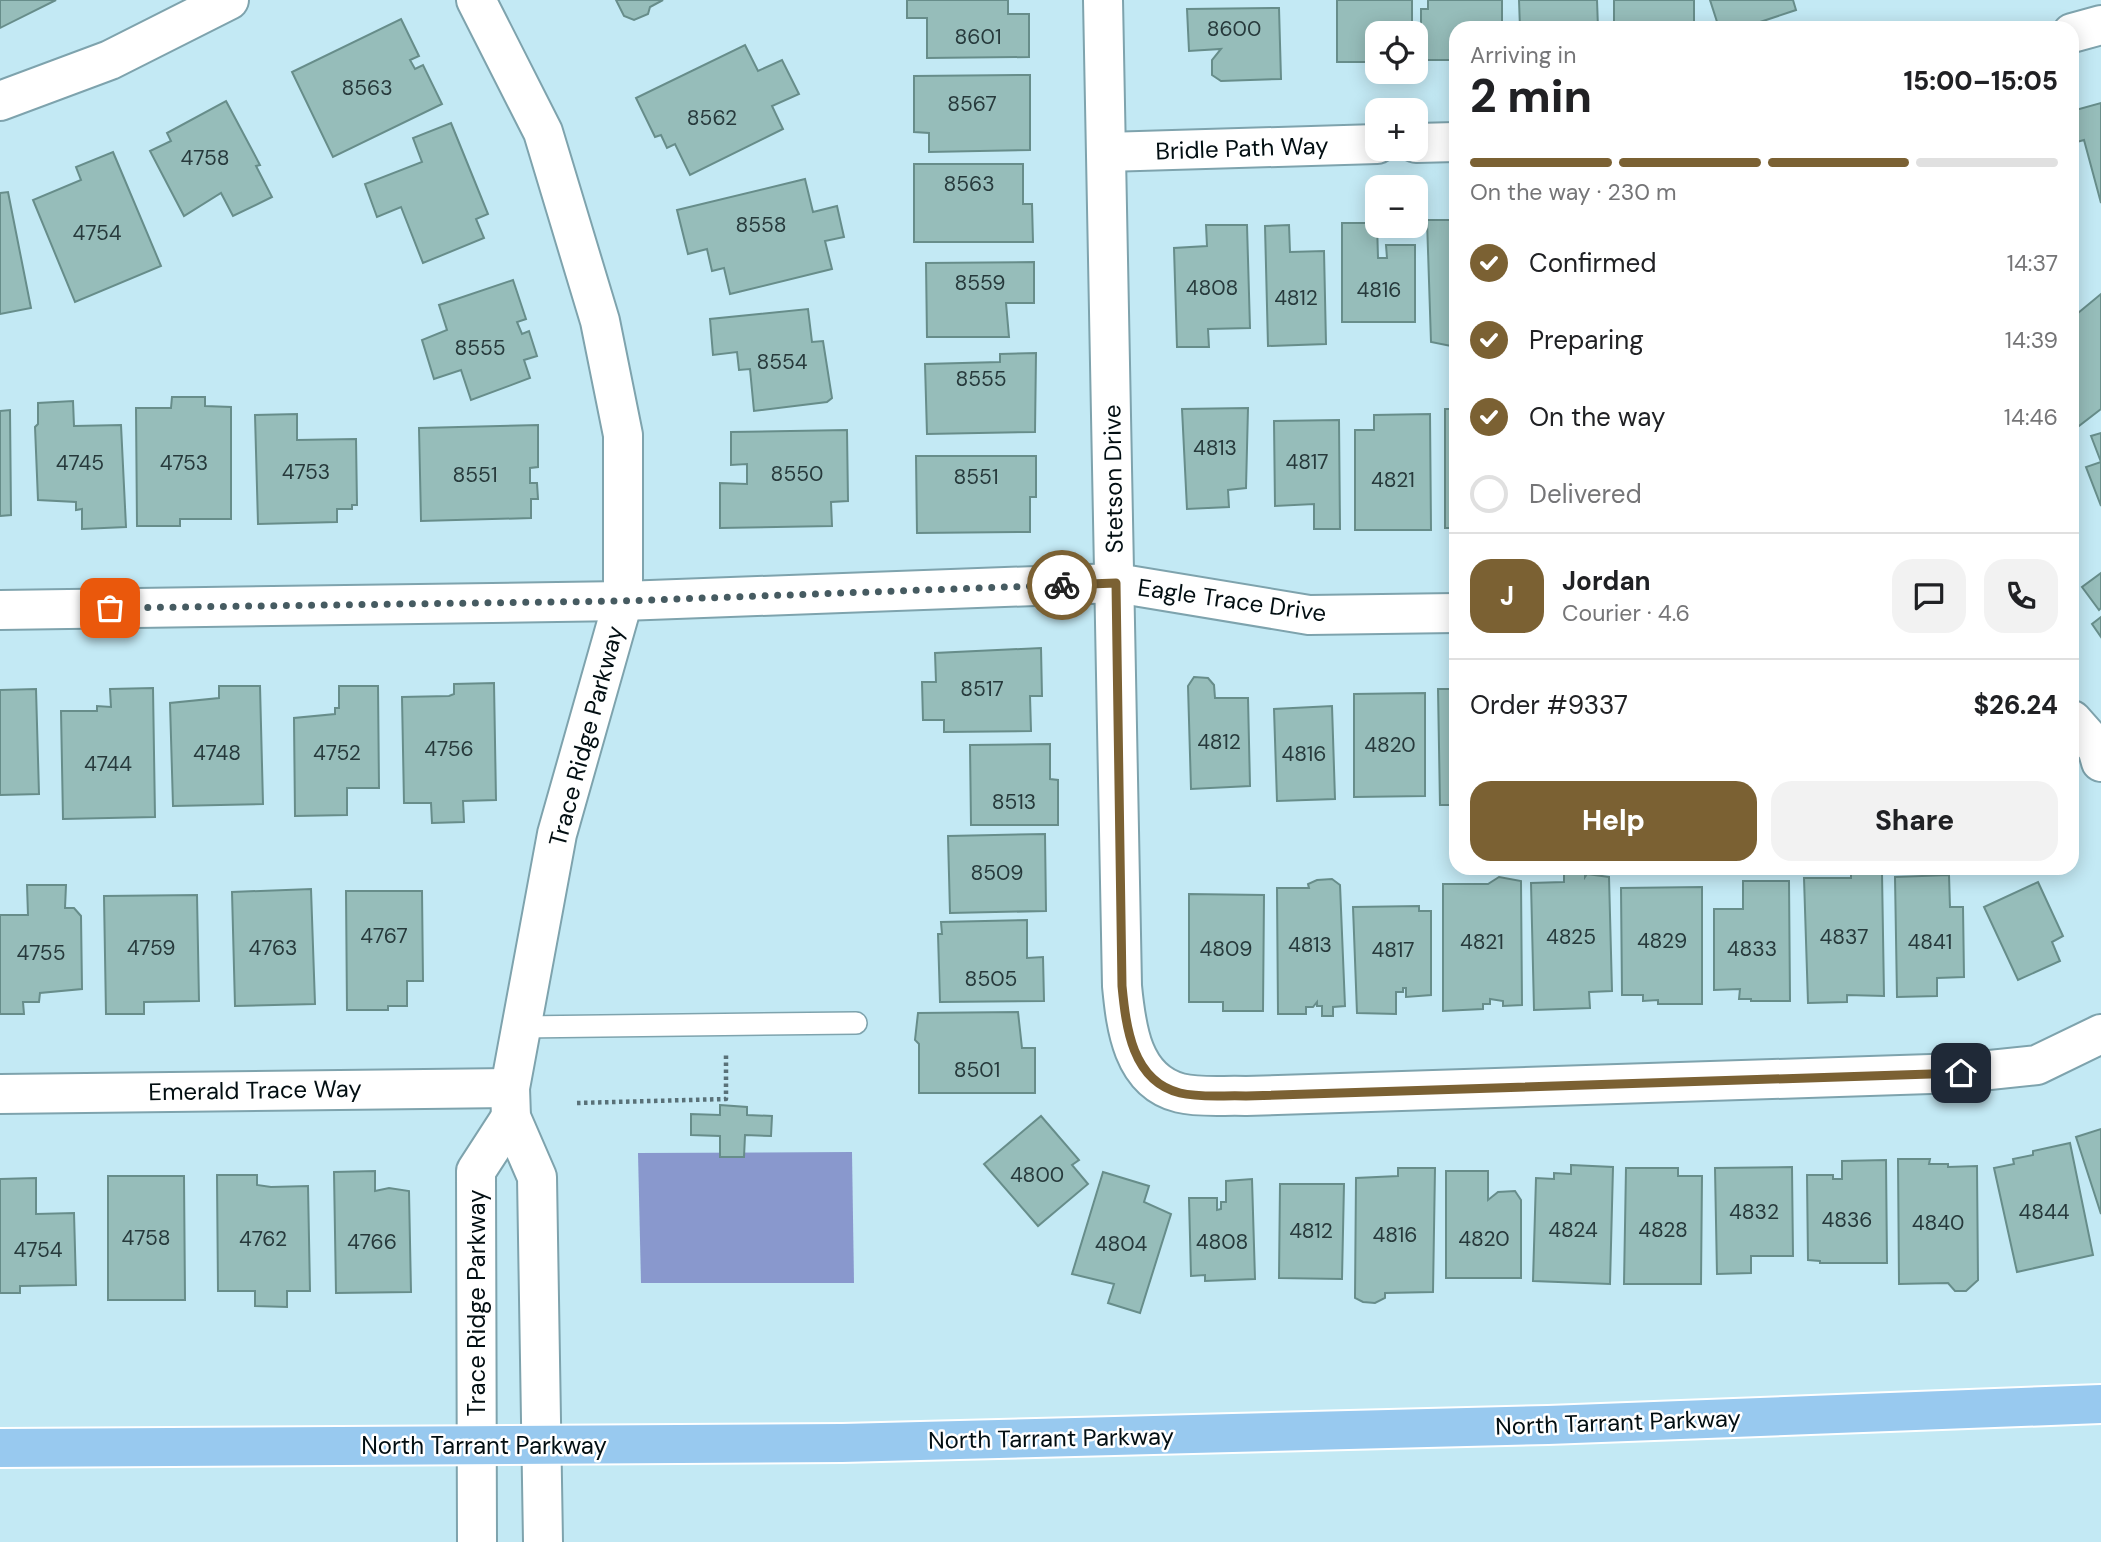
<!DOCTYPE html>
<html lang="en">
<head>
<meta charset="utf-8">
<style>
  :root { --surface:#fff; --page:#f2f2f2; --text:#202124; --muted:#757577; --line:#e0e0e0; --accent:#7b6133 }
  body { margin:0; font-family:"DM Sans",sans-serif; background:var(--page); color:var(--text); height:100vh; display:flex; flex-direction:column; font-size:26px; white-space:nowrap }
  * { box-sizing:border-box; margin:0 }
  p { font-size:23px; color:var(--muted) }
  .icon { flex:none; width:38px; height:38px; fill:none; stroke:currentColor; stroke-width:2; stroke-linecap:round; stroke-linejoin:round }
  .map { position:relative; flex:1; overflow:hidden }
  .drawer { position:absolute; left:1449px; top:21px; width:630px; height:854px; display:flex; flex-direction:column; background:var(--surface); border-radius:21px; box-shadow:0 4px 18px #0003 }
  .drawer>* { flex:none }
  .tools { position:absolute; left:1365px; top:21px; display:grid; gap:14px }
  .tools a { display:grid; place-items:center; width:63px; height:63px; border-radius:14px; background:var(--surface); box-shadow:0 4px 18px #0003; font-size:35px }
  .pin { position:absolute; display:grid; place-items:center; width:60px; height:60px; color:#fff; margin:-30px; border-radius:14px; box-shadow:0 4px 10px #0006 }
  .courier { position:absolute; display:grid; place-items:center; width:70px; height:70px; margin:-35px; border:5px solid #7b6133; border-radius:50%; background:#fff; color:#222; box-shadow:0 2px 9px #0007 }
  .overview em { font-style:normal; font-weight:800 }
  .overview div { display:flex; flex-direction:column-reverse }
  .overview { display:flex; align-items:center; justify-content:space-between; height:119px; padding:0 21px }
  h1 { font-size:46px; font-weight:800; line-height:52px }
  .bar { display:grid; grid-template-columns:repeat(4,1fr); gap:10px 7px; align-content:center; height:84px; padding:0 21px }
  .bar i { height:9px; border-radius:5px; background:var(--line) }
  .bar .active { background:var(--accent) }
  .bar p { grid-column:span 4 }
  .line { display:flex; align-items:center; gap:18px; padding:0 21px; border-top:2px solid var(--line) }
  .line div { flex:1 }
  .round { display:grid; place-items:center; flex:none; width:74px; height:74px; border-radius:21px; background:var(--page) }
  ol { padding:0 21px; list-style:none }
  li { display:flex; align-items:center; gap:21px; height:77px }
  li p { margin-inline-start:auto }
  li .icon { padding:7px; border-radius:50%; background:var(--accent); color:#fff; stroke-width:4 }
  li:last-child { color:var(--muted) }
  li i { width:38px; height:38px; border:4px solid var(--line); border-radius:50% }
  .button { display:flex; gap:14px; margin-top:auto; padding:14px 21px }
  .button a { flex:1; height:80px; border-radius:21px; background:var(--accent); color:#fff; font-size:28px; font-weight:800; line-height:80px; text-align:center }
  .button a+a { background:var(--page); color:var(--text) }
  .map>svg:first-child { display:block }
  .water { fill:#8998cd }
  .building { fill:#96bdba; stroke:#678d8a; stroke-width:2 }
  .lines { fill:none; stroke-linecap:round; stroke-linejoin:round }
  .service-casing { stroke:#7ea3ad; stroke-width:24 }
  .minor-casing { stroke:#7ea3ad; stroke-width:42 }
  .tertiary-casing { stroke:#7ea3ad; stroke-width:42 }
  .primary-casing { stroke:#fff; stroke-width:42 }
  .path { stroke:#597178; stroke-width:4.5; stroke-dasharray:3.5 3.5; stroke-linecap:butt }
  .service { stroke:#fff; stroke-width:21 }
  .minor { stroke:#fff; stroke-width:38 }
  .tertiary { stroke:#fff; stroke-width:38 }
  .primary { stroke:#98c9ef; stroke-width:38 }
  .done { stroke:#465b61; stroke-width:7; stroke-dasharray:0 12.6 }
  .route { stroke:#7b6133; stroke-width:9 }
  .labels { text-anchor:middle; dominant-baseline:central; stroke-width:5; stroke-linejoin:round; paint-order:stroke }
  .number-label { font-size:21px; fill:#273a3c }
  .street-label { font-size:24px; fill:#020e12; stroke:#fff }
</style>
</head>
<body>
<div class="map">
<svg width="2101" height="1542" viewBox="0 0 2101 1542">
  <rect width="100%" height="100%" fill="#c3e9f4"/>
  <polygon class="water" points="852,1152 854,1283 641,1283 638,1153"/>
  <g class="building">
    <polygon points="0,0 56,0 0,28"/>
    <polygon points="616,0 663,0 650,7 648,14 634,20 624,16"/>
    <polygon points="907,0 1008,0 1008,14 1029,14 1029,57 927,58 927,18 907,18"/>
    <polygon points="1337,0 1412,0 1412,33 1377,33 1377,62 1337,62"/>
    <polygon points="1428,0 1502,0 1502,28 1456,28 1456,60 1421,60 1421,9 1428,9"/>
    <polygon points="1519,0 1597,0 1598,28 1520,28"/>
    <rect x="1614" y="0" width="80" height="28"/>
    <polygon points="1710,0 1793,0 1796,10 1760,22 1760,28 1719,28"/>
    <polygon points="1279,8 1281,79 1221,81 1212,75 1212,60 1221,49 1189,51 1187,9"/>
    <polygon points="401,19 419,56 410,60 415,69 423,65 442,104 333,157 292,72"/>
    <polygon points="745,45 758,71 782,60 799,94 772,106 783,129 690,175 675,144 667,148 661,135 655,137 636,98"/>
    <polygon points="1030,75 1030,150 929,152 929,133 914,132 914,76"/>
    <polygon points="226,101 260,165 256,166 272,197 233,216 221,193 184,216 150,151 171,141 167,133"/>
    <polygon points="2101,103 2101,203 2084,140 2073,143 2072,138 2072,111"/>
    <polygon points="451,123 488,214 476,219 484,238 423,263 401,207 377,217 365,184 422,162 413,138"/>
    <polygon points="113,152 161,266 75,302 33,200 81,180 76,167"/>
    <polygon points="914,164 1023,164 1023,204 1032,204 1033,242 914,242"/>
    <polygon points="805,179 813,212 837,206 844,237 825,241 832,269 730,294 724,268 712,271 707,249 688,254 677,210"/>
    <polygon points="8,192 31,308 0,314 0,193"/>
    <polygon points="1427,220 1456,220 1456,347 1431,342"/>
    <polygon points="1342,223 1377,223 1378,258 1387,258 1386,245 1415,245 1415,322 1342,322"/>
    <polygon points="1206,225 1247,225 1250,328 1208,329 1209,347 1177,347 1174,248 1207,246"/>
    <polygon points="1289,225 1290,252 1324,251 1326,344 1268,346 1265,226"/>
    <polygon points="1034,262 1034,303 1006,303 1009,337 927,337 926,263"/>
    <polygon points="513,280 526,319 517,322 522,334 529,331 537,356 524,360 530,378 471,400 461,370 434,379 422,340 447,330 439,305"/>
    <polygon points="2101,294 2101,409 2075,429 2072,425 2072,318"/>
    <polygon points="808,309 812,342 823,341 832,398 827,402 754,411 750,369 739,370 737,352 713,355 710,319"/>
    <polygon points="1036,353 1035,432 927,434 925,364 1000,362 1000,354"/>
    <polygon points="172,397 205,397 205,406 231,407 231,519 180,519 180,526 137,526 136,408 171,408"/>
    <polygon points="73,401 74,426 121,425 126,527 82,529 82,509 76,510 76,502 38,500 35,427 38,424 38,403"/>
    <polygon points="1456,404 1456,528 1445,528 1445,409 1452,409"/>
    <polygon points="1248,408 1246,488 1228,490 1229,507 1187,509 1182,409"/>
    <polygon points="10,410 11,515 0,516 0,411"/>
    <polygon points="297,414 297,440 356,439 357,505 352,505 352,509 337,509 337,522 258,524 255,415"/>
    <polygon points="1430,414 1431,530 1355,530 1355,430 1374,430 1374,415"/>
    <polygon points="1339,420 1340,529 1314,529 1314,504 1275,506 1274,421"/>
    <polygon points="538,425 538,467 530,468 530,483 537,483 538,499 531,499 531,518 421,521 419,428"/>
    <polygon points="847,430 848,501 831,502 832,526 720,528 720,483 747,484 747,464 731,465 731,432"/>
    <polygon points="2101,433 2101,506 2086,467 2101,462 2091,436"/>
    <polygon points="916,456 1036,456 1036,497 1030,497 1030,532 917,533"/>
    <polygon points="2101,573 2101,608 2099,610 2082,587"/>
    <polygon points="2101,617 2101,637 2092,624"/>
    <polygon points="1041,648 1042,696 1030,696 1031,731 944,732 944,720 923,720 922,682 936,682 935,653"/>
    <polygon points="1194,677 1208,678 1214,685 1215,698 1248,698 1250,786 1191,789 1188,686"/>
    <polygon points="494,683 496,800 463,801 464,822 432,823 431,803 404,803 402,697 449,696 454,694 454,684"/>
    <polygon points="219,686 260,686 263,804 173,806 170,703 219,698"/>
    <polygon points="339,686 378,686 379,788 347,788 347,815 295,816 294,718 335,714 335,708 339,708"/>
    <polygon points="153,688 155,817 63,819 61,711 97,711 97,706 111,707 110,689"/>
    <polygon points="36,689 39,794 0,795 0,690"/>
    <polygon points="1438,689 1456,689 1456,805 1440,805"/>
    <polygon points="1425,693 1425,796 1354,797 1354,694"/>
    <polygon points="1332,706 1335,799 1277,801 1274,709"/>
    <polygon points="1050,744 1050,779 1058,780 1058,825 971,825 970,745"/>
    <polygon points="1045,834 1046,911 950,913 948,836"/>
    <polygon points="1564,868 1585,868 1585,877 1587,874 1609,877 1612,991 1589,992 1590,1008 1534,1010 1531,883 1564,882"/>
    <polygon points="1858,870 1882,873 1884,996 1847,995 1847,1002 1808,1003 1804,878 1851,878 1851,874 1855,874"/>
    <polygon points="1949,875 1950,907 1963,907 1964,977 1937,978 1937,996 1897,997 1895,877"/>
    <polygon points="1499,877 1521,881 1522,1005 1503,1006 1503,1001 1490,999 1490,1004 1483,1004 1483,1009 1443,1011 1443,884 1488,884"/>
    <polygon points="1332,879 1340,885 1345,1006 1333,1007 1333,1016 1322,1016 1322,1006 1317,1006 1317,1002 1313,1007 1306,1007 1306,1014 1278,1014 1277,888 1309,888 1308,884 1317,880"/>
    <polygon points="1743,881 1789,881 1790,1001 1751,1001 1751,999 1739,999 1740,989 1714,990 1714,909 1743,909"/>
    <polygon points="2038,882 2063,936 2052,942 2060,961 2018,980 1984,907"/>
    <polygon points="27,885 66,885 65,908 74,908 81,916 82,989 40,993 39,1002 23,1002 24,1014 0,1014 0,915 28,915"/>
    <polygon points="1702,887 1702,1004 1658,1004 1658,1000 1643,1001 1643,995 1622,995 1621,888"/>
    <polygon points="311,889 315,1004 235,1006 232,892"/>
    <polygon points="346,891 422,891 423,981 407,981 407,1006 388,1006 388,1010 347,1010"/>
    <polygon points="1189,894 1264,895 1263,1011 1223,1011 1223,1002 1189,1002"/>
    <polygon points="197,895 199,1001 144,1002 144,1014 106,1014 104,896"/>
    <polygon points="1419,906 1419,911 1431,911 1431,995 1406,997 1406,988 1403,988 1403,992 1396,992 1396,1014 1357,1013 1353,907"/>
    <polygon points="1027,920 1027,958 1043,957 1044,1001 940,1002 938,934 942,934 941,922"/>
    <polygon points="1018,1012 1022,1048 1035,1048 1035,1093 919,1093 919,1044 915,1040 918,1013"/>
    <polygon points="720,1105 747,1107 747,1115 772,1116 771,1136 745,1135 744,1157 720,1157 720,1136 691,1135 691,1114 720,1115"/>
    <polygon points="1041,1116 1079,1160 1072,1165 1088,1184 1038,1226 984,1164"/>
    <polygon points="2101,1129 2101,1214 2076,1137"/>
    <polygon points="2070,1143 2093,1255 2017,1272 1994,1168 2014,1164 2013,1159 2033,1155 2033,1151"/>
    <polygon points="1898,1159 1930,1159 1929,1164 1948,1164 1948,1167 1977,1166 1978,1280 1966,1291 1955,1291 1948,1283 1899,1284"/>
    <polygon points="1886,1160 1887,1263 1820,1263 1820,1261 1808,1260 1807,1175 1833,1175 1833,1179 1842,1179 1842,1161"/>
    <polygon points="1571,1165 1613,1167 1610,1284 1533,1281 1536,1178 1554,1179 1554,1173 1571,1174"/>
    <polygon points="1792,1167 1793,1256 1751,1256 1751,1273 1717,1274 1715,1168"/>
    <polygon points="1398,1168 1435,1168 1433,1292 1385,1293 1385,1298 1375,1303 1363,1302 1355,1298 1356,1178 1398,1176"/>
    <polygon points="1626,1168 1678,1168 1678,1176 1702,1176 1701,1284 1624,1284"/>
    <polygon points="375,1171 375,1191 389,1188 409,1191 411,1292 336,1293 334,1172"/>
    <polygon points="1446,1171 1488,1171 1488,1200 1498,1192 1515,1191 1521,1200 1521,1278 1446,1278"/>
    <polygon points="1103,1172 1149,1186 1144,1202 1171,1214 1140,1313 1108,1303 1114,1284 1072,1274"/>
    <polygon points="217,1175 257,1175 257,1185 271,1187 308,1186 310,1291 287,1291 287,1307 255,1306 255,1291 218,1291"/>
    <polygon points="108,1176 184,1176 185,1300 108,1300"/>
    <polygon points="36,1178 36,1214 74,1213 76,1285 20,1286 20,1293 0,1293 0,1179"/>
    <polygon points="1252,1179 1255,1279 1205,1281 1205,1275 1191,1276 1189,1198 1217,1198 1217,1210 1221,1209 1221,1202 1226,1202 1226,1181"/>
    <polygon points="1280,1184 1344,1184 1342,1279 1279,1278"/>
  </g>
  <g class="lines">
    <defs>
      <polyline id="service" points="521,1027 856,1023"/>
      <g id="minor">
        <path d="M1103,0L1122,986C1126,1027 1132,1081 1180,1093C1200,1098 1225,1095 1246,1096L1961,1073L2037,1065L2101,1034"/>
        <polyline points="2072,33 2101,25"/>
        <polyline points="0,101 110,60 229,0"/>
        <polyline points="1416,143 1456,142"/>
        <polyline points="1106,152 1377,144"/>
        <polyline points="0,610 623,601 1116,583 1309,615 1456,613"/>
        <polyline points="2072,720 2097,748 2101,762"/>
        <polyline points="0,1094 510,1088"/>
      </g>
      <g id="tertiary">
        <polyline points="476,0 543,132 600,321 623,435 623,601 557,834 510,1088 511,1117 537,1177 543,1542"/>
        <polyline points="477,1542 476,1171 511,1117"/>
      </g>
      <polyline id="primary" points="0,1448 842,1443 1548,1425 2101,1404"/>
    </defs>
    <use href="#service" class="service-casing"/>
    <use href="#minor" class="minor-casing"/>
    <use href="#tertiary" class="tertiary-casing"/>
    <use href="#primary" class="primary-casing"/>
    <polyline class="path" points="577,1103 726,1099 726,1053"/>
    <use href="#service" class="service"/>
    <use href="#minor" class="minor"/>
    <use href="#tertiary" class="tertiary"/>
    <use href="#primary" class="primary"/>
  </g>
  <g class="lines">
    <polyline class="done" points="110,608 622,601 1062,585"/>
    <path class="route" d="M1062,585L1116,583L1122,986C1126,1027 1132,1081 1180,1093C1200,1098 1225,1095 1246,1096L1961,1073"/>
  </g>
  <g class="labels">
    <g class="number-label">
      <text x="1234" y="29">8600</text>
      <text x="978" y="37">8601</text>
      <text x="367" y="88">8563</text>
      <text x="972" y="104">8567</text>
      <text x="712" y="118">8562</text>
      <text x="205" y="158">4758</text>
      <text x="969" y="184">8563</text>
      <text x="761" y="225">8558</text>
      <text x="97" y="233">4754</text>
      <text x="980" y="283">8559</text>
      <text x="1212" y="288">4808</text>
      <text x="1379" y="290">4816</text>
      <text x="1296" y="298">4812</text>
      <text x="480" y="348">8555</text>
      <text x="782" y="362">8554</text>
      <text x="981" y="379">8555</text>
      <text x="1215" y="448">4813</text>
      <text x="1307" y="462">4817</text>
      <text x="80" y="463">4745</text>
      <text x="184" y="463">4753</text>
      <text x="306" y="472">4753</text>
      <text x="797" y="474">8550</text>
      <text x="475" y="475">8551</text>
      <text x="976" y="477">8551</text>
      <text x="1393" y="480">4821</text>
      <text x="982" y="689">8517</text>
      <text x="1219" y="742">4812</text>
      <text x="1390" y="745">4820</text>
      <text x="449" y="749">4756</text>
      <text x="217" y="753">4748</text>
      <text x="337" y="753">4752</text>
      <text x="1304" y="754">4816</text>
      <text x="108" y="764">4744</text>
      <text x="1014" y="802">8513</text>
      <text x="997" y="873">8509</text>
      <text x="384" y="936">4767</text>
      <text x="1571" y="937">4825</text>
      <text x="1844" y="937">4837</text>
      <text x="1662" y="941">4829</text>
      <text x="1482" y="942">4821</text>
      <text x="1930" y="942">4841</text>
      <text x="1310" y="945">4813</text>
      <text x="151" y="948">4759</text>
      <text x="273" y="948">4763</text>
      <text x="1226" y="949">4809</text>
      <text x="1752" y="949">4833</text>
      <text x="1393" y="950">4817</text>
      <text x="41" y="953">4755</text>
      <text x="991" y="979">8505</text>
      <text x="977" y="1070">8501</text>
      <text x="1037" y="1175">4800</text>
      <text x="1754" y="1212">4832</text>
      <text x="2044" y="1212">4844</text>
      <text x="1847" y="1220">4836</text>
      <text x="1938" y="1223">4840</text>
      <text x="1573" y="1230">4824</text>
      <text x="1663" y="1230">4828</text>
      <text x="1311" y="1231">4812</text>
      <text x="1395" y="1235">4816</text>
      <text x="146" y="1238">4758</text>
      <text x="263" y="1239">4762</text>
      <text x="1484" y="1239">4820</text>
      <text x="372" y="1242">4766</text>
      <text x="1222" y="1242">4808</text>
      <text x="1121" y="1244">4804</text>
      <text x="38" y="1250">4754</text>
    </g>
    <g class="street-label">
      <text transform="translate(1242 148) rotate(-2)">Bridle Path Way</text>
      <text transform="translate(1113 479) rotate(-91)">Stetson Drive</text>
      <text transform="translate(1232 600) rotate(8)">Eagle Trace Drive</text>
      <text transform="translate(586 736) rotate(-75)">Trace Ridge Parkway</text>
      <text transform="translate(255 1090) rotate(-1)">Emerald Trace Way</text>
      <text transform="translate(476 1303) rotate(-90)">Trace Ridge Parkway</text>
      <text transform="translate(1618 1422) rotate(-2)">North Tarrant Parkway</text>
      <text transform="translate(1051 1438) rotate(-1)">North Tarrant Parkway</text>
      <text x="484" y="1445">North Tarrant Parkway</text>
    </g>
  </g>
</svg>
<div class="tools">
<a><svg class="icon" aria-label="locate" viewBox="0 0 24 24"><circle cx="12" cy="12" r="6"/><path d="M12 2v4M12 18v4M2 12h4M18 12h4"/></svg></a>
<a>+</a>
<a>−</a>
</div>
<div class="pin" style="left:110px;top:608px;background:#ea580c"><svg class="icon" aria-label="bag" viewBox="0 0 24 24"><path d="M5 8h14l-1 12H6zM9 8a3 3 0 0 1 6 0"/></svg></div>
<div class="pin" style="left:1961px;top:1073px;background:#1f2937"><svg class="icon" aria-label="home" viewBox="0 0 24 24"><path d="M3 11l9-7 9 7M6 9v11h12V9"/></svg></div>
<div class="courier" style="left:1062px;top:585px"><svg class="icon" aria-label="bike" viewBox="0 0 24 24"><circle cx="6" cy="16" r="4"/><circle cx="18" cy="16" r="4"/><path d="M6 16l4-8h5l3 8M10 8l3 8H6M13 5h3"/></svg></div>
<section class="drawer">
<div class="overview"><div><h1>2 min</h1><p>Arriving in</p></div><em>15:00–15:05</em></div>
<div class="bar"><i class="active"></i><i class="active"></i><i class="active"></i><i></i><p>On the way · 230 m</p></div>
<ol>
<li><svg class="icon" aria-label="check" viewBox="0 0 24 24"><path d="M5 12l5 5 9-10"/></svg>Confirmed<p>14:37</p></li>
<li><svg class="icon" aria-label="check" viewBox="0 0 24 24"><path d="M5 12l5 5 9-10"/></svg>Preparing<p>14:39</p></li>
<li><svg class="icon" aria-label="check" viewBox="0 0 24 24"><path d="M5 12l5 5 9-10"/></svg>On the way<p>14:46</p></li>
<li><i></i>Delivered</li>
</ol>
<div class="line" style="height:126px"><b class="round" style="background:var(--accent);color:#fff">J</b><div><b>Jordan</b><p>Courier · 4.6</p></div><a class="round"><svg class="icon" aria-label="chat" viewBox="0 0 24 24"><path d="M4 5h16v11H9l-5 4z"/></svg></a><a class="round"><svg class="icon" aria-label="phone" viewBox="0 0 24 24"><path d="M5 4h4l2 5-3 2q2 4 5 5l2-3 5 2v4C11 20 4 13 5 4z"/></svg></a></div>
<div class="line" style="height:91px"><div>Order #9337</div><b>$26.24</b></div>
<div class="button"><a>Help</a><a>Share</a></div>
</section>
</div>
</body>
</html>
